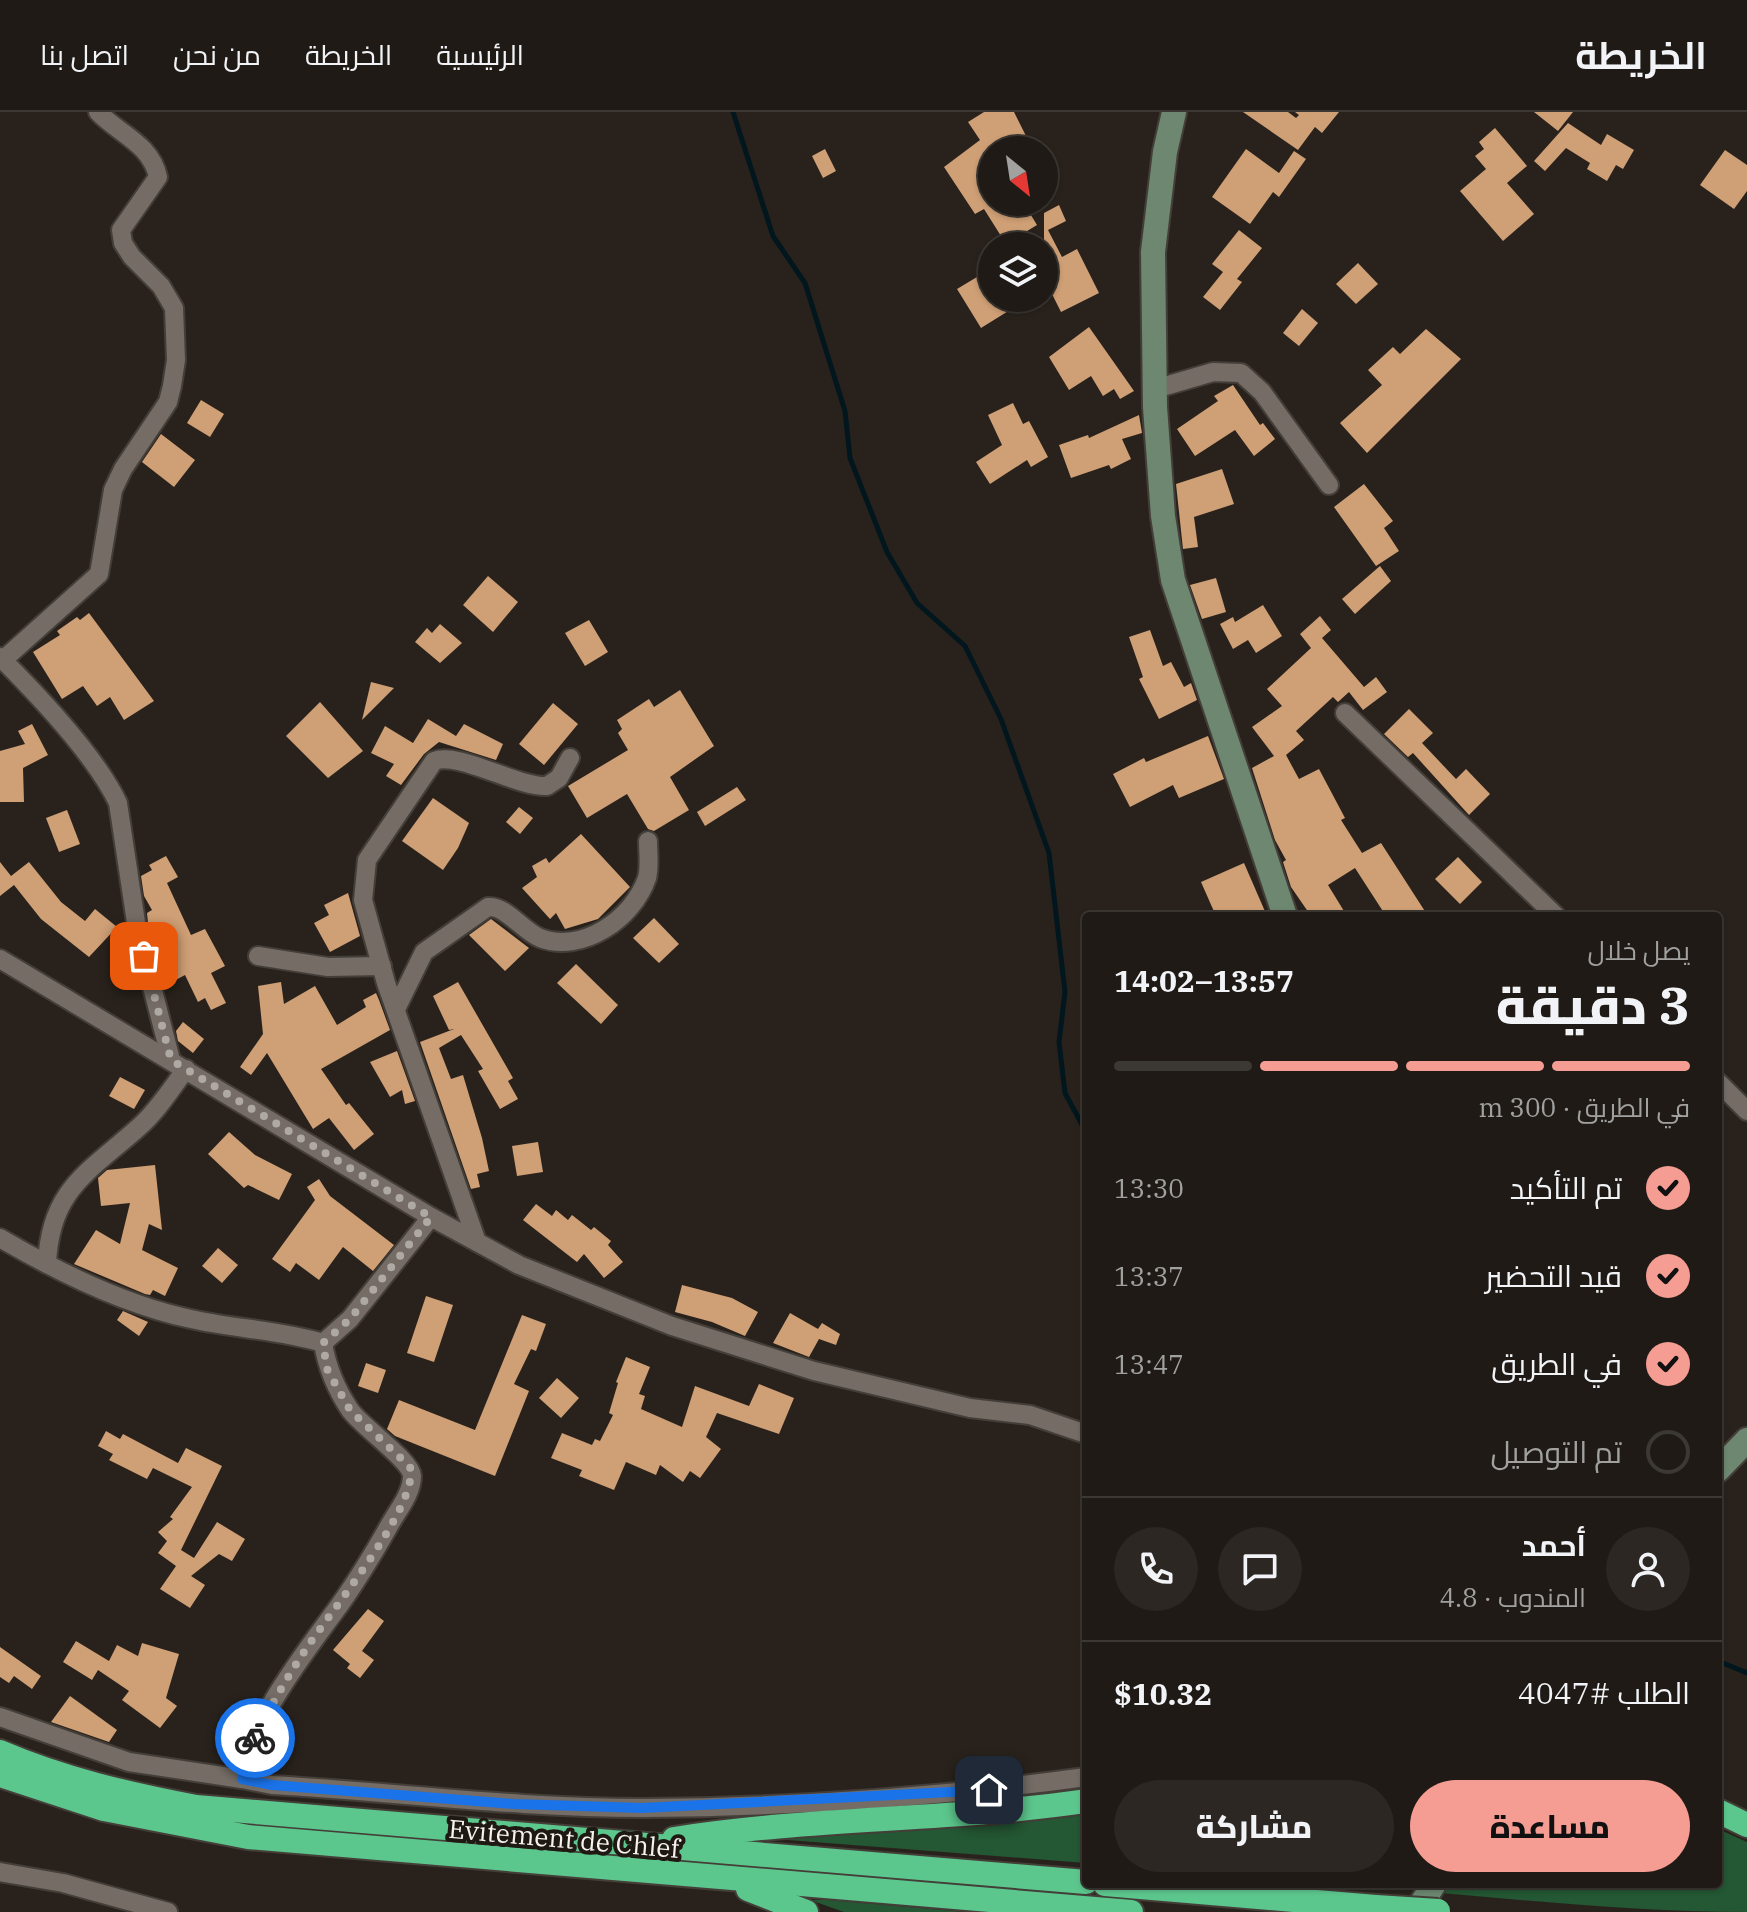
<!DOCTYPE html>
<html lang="ar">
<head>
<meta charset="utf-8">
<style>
  :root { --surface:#1f1a15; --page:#2c2722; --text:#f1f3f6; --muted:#a1a1a0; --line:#3c3834; --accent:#f59c93 }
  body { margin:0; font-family:"IBM Plex Serif",Cairo,serif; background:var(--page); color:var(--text); direction:rtl; height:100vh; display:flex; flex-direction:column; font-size:30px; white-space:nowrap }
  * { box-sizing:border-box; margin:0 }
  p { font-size:26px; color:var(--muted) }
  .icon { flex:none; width:44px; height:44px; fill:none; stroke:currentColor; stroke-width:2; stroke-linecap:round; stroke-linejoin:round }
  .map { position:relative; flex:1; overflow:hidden; direction:ltr }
  .details { position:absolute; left:1082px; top:800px; width:640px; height:976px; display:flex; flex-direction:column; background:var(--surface); border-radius:8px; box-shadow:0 2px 6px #0004,0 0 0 2px var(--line); direction:rtl }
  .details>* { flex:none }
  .needle { width:52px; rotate:150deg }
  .buttons { position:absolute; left:978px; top:24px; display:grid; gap:16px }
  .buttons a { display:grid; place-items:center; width:80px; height:80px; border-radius:50%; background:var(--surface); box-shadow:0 2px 6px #0004,0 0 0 2px var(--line); font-size:40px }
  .pin { position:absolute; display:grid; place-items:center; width:68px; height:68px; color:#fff; margin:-34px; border-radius:16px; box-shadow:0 4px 12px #0006 }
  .courier { position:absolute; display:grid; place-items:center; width:80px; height:80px; margin:-40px; border:6px solid #1a73e8; border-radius:50%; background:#fff; color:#222; box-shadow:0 2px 10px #0007 }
  .head em { font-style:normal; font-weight:800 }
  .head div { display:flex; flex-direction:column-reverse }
  .head { display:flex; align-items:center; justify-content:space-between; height:136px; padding:0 32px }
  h1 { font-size:52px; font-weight:800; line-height:60px }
  .bar { display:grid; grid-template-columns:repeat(4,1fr); gap:12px 8px; align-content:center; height:96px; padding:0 32px }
  .bar i { height:10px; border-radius:6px; background:var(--line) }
  .bar .active { background:var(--accent) }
  .bar p { grid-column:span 4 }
  .line { display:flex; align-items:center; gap:20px; padding:0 32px; border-top:2px solid var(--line) }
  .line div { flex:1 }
  .round { display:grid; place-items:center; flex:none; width:84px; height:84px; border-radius:42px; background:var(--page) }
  ol { padding:0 32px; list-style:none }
  li { display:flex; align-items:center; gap:24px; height:88px }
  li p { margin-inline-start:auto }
  li .icon { padding:8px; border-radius:50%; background:var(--accent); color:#111; stroke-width:4 }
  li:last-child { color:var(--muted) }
  li i { width:44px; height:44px; border:4px solid var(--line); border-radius:50% }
  .action { display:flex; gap:16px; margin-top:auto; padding:16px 32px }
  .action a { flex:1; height:92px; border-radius:48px; background:var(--accent); color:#111; font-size:32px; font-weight:800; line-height:92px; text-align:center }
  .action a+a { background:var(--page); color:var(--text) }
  header { display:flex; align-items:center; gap:48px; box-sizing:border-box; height:112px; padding:0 40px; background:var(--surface); border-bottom:2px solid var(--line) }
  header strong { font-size:38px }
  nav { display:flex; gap:44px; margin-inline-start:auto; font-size:28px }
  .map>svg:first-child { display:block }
  .forest { fill:#245733 }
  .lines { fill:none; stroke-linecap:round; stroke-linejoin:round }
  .stream { stroke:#02161e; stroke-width:5 }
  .building { fill:#cf9f75 }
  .street-casing { stroke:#443e39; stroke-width:22 }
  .secondary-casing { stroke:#443e39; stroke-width:28 }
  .highway-casing { stroke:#443e39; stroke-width:28 }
  .street { stroke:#746c65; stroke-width:18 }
  .secondary { stroke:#6d8771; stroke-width:24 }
  .highway { stroke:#5cc78d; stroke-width:24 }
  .highway-bridge-casing { stroke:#443e39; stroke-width:28; stroke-linecap:butt }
  .highway-bridge { stroke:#5cc78d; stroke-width:24 }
  .done { stroke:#afa9a4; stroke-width:8; stroke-dasharray:0 14.4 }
  .route { stroke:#1a73e8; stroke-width:10 }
  .labels { text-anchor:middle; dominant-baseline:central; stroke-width:8; stroke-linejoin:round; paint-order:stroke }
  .street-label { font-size:26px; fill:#f7f2ee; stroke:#1f1913 }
</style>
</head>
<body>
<header>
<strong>الخريطة</strong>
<nav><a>الرئيسية</a><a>الخريطة</a><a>من نحن</a><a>اتصل بنا</a></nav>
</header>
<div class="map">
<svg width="1747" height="1800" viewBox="0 0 1747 1800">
  <rect width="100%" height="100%" fill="#29221c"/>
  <g class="forest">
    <polygon points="1086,1700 1086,1751 724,1723 916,1718"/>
    <path d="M1718,1717L1747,1730V1800C1645,1800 1543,1790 1441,1781L1434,1772H1718Z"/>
    <polygon points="810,1788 829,1788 965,1800 844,1800"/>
  </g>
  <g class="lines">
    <g class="stream">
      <polyline points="733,0 773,124 805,171 845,299 850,346 887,440 917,491 965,534 1001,607 1049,741 1065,880 1059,930 1065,981 1086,1020"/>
      <polyline points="1718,1549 1747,1561"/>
    </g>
  </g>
  <g class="building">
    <polygon points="984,0 1014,0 1033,38 992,38 992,90 1023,90 1037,113 1006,132 984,97 975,102 944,55 980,28 968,10"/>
    <polygon points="1243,0 1288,0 1296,6 1299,3 1295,0 1339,0 1322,21 1315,15 1298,38"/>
    <polygon points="1534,0 1573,0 1558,19"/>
    <polygon points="1568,11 1601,33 1607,22 1634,38 1623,57 1616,53 1607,69 1587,57 1590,51 1566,36 1545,59 1534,49"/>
    <polygon points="1495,16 1527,54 1507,71 1534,102 1503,129 1460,79 1486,57 1475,44 1484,37 1479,30"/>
    <polygon points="825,37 836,59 823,66 812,44"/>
    <polygon points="1246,37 1279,61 1294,39 1306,47 1279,85 1273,80 1250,112 1212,85"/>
    <polygon points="1725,38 1747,53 1747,79 1734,97 1700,73"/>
    <polygon points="1059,93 1066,109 1048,118 1062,145 1077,137 1099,181 1061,200 1044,166 1044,101"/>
    <polygon points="1239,118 1262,136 1237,167 1242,170 1220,198 1203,185 1223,160 1212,152"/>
    <polygon points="1358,151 1378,172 1356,192 1336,172"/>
    <polygon points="992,156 992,186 1029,186 981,216 957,177"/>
    <polygon points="1302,197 1318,211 1299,234 1283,221"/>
    <polygon points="1089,215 1134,279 1120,287 1114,277 1103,284 1091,264 1069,278 1049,245"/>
    <polygon points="1426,217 1461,247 1367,341 1340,311 1382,273 1368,258 1393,235 1400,242"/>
    <polygon points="1233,273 1260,313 1263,311 1275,327 1254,344 1235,318 1195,344 1177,317 1218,289 1214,284"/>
    <polygon points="201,288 224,302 210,325 187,311"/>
    <polygon points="1013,291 1023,312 1029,309 1048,345 1031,355 1027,348 990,372 976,350 1002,333 988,303"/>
    <polygon points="1139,303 1142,321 1122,327 1131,347 1111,357 1109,353 1071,366 1059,333 1088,323 1089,326"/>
    <polygon points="161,322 195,348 174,375 142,350"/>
    <polygon points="1222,357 1234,392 1194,405 1198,435 1183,437 1176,372"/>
    <polygon points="1364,372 1393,409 1384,416 1399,439 1376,454 1334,395"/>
    <polygon points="1380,454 1391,469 1355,502 1342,487"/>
    <polygon points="488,464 518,490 493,520 463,493"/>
    <polygon points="1216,466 1226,500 1202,507 1190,473"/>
    <polygon points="1263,493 1282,524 1256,541 1248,528 1233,537 1220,512 1233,505 1235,510"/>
    <polygon points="89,501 154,589 124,608 110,585 97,594 83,574 62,587 33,540 60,523 57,519 77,505 80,508"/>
    <polygon points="1320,504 1331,518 1322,526 1364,575 1376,565 1387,580 1363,598 1349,580 1338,590 1333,585 1296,619 1304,628 1286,643 1299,667 1319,657 1345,706 1341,708 1362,741 1381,731 1428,804 1386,804 1355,756 1328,773 1347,804 1311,804 1291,775 1283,750 1286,748 1275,728 1252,656 1274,644 1252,615 1282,594 1267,577 1311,536 1300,522"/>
    <polygon points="589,508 608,540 585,554 565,521"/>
    <polygon points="440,512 462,531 440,551 415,530 427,516 432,521"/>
    <polygon points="1150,518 1163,554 1171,550 1184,575 1191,571 1197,588 1159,607 1139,567 1143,565 1129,525"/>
    <polygon points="371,570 394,576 362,608"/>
    <polygon points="680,578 714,634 670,665 689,698 654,719 648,717 627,682 587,706 568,674 628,638 618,621 622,617 617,608 649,587 654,595"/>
    <polygon points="320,590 363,639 328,666 286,624"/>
    <polygon points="553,591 578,612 544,653 519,632"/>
    <polygon points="1409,597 1433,621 1422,631 1456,667 1466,657 1490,682 1469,703 1413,641 1408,645 1384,622"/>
    <polygon points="428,607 456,624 464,612 503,632 496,648 439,630 424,642 401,673 386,664 394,652 371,641 385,614 413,631"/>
    <polygon points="32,612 48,643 23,656 24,690 0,690 0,639 25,632 18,619"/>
    <polygon points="1208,624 1224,667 1179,686 1173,673 1130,695 1113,662 1144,646 1146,650"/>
    <polygon points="737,675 746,688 705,714 697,700"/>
    <polygon points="433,686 469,711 458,736 443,758 402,729"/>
    <polygon points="519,695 533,706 520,722 506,710"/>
    <polygon points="67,698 80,732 59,740 46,706"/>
    <polygon points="581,722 630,775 598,807 565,817 556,801 550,807 522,776 537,765 532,754 546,746 549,751"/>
    <polygon points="166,744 178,765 167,771 191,823 205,817 225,854 211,861 226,891 211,898 205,886 198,890 185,863 170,871 160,851 166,848 148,811 147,801 152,798 144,784 141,764 152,758 149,753"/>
    <polygon points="1458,745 1482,770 1460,792 1435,767"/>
    <polygon points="0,750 11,764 29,750 61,790 85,809 95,797 117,815 89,845 41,807 14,773 0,784"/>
    <polygon points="1244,751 1267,804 1216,804 1201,770"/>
    <polygon points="348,781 360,824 330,840 314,811 329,803 324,793"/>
    <polygon points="654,806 679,832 659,851 633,826"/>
    <polygon points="491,807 529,836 505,859 469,823"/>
    <polygon points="576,852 618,893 601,912 557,871"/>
    <polygon points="281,870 284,892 315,874 337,913 366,895 363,888 376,881 379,888 390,918 321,957 346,993 349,991 374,1022 354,1038 329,1006 313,1017 267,941 251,963 240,955 263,922 258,874"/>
    <polygon points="458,870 513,966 508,969 518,987 500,997 478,959 483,957 461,923 439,936 451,967 463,963 482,1026 489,1059 477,1062 480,1075 471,1077 420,930 454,917 449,918 433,884"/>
    <polygon points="183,910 204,927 193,941 178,929 176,919"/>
    <polygon points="397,939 415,989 405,992 402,978 390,985 370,950"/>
    <polygon points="120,965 145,978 134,997 109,984"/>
    <polygon points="229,1020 255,1043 292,1062 279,1088 248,1073 244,1076 208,1042"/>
    <polygon points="538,1030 543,1060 517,1064 512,1034"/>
    <polygon points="155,1053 162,1118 149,1112 142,1138 178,1156 165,1184 153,1178 150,1183 145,1182 74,1152 96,1118 120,1132 130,1091 101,1094 98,1066 107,1058"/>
    <polygon points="319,1067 330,1084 394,1133 373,1159 343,1135 319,1168 296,1151 290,1160 272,1147 315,1088 307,1075"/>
    <polygon points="536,1092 552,1104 556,1098 568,1108 572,1103 591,1118 594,1115 611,1129 608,1133 623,1150 604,1166 584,1142 577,1150 523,1108"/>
    <polygon points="218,1136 238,1153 222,1171 202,1154"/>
    <polygon points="682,1173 732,1186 758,1200 745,1224 712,1210 675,1200"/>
    <polygon points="426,1184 453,1193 434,1250 407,1241"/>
    <polygon points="123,1199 148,1210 139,1224 117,1208"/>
    <polygon points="790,1201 818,1217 822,1211 840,1222 836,1233 819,1227 809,1245 773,1231"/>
    <polygon points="522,1203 546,1212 536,1239 531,1237 514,1272 529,1279 495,1364 395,1324 387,1317 399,1288 475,1318"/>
    <polygon points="626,1245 650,1255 639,1282 645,1284 641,1297 682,1315 695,1274 749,1294 759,1272 794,1286 779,1322 717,1301 706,1325 721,1337 700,1366 690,1359 683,1370 660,1353 656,1363 626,1350 614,1378 579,1364 582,1358 551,1346 562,1321 592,1333 595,1327 600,1329 613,1303 609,1301 618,1271 616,1270"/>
    <polygon points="366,1251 386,1258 378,1281 358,1274"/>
    <polygon points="557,1266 579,1286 561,1306 539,1286"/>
    <polygon points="106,1319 120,1327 123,1322 178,1351 186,1336 222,1354 181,1438 194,1446 217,1410 245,1427 232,1449 219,1442 191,1464 205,1473 190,1496 160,1477 176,1454 158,1441 167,1429 158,1420 173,1407 170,1405 192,1375 153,1356 147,1367 109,1348 113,1342 98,1334"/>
    <polygon points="368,1497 384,1509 362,1539 374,1548 360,1566 347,1556 350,1552 333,1538"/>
    <polygon points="76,1529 109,1549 117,1533 138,1544 142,1531 179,1542 166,1586 177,1594 160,1616 122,1588 129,1579 98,1558 92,1568 63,1550"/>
    <polygon points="0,1535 41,1564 32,1577 14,1564 9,1571 0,1565"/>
    <polygon points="70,1584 117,1618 109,1630 51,1610"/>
  </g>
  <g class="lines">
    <defs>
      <g id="street">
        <polyline points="1155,277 1213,260 1241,261 1262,280 1329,373"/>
        <path d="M0,545C37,582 96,644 118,691L137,817L171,948"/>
        <path d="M3,548L99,462L113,378L123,357L168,290L172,274L176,248L174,196L161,174L132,145L123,131L121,118L158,65C151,32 119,22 98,0"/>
        <polyline points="1345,601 1556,804"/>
        <polyline points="258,844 328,855 382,854"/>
        <polyline points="0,847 431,1105 519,1153 672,1214 814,1259 970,1296 1030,1303 1086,1322"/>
        <path d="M396,897L424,840L488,795C505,793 523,819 540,826C582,842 633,807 647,766C650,755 648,740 648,729"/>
        <polyline points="1718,970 1747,999"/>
        <path d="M0,1126C58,1160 124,1193 191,1207C235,1217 280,1218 323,1231"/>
        <path d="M477,1130L386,871L363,788L367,748L434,649C458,639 516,675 547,674L559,666L570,646"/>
        <path d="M47,1152C50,1077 89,1060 139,1015C158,998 171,977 186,957"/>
        <path d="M323,1231C327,1255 336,1277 350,1298C362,1315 411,1348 412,1364C412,1382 397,1399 389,1414C372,1444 354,1474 333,1502C300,1547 251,1610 242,1667L272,1673C396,1680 519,1696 643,1696C790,1695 940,1685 1086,1665"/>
        <polyline points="323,1231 350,1207 431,1105"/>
        <polyline points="0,1605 129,1650 242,1667"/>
        <polyline points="0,1760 63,1771 168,1800"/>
      </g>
      <g id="secondary">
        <polyline points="1174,0 1165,40 1153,140 1155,295 1163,404 1173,468 1285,804"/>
        <polyline points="1718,1358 1747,1328"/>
        <polyline points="1416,1800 1434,1772"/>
      </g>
      <g id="highway">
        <path d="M0,1640C63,1667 128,1682 196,1695L1086,1770"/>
        <polyline points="0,1663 104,1697 248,1725 1131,1800"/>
        <polyline points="1718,1699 1747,1713"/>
        <path d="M674,1727C811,1705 949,1709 1086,1689"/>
        <polyline points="1105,1772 1376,1795"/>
        <polyline points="748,1777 806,1800"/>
      </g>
    </defs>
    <use href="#street" class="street-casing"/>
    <use href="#secondary" class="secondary-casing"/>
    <use href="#highway" class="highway-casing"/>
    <use href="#street" class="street"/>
    <use href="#secondary" class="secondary"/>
    <use href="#highway" class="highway"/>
    <defs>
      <polyline id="highway-bridge" points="1376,1795 1438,1799"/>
    </defs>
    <use href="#highway-bridge" class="highway-bridge-casing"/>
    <use href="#highway-bridge" class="highway-bridge"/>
  </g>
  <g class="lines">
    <path class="done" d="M144,844L171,948L431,1105L350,1207L323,1231L327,1257L350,1298L410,1355C420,1393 326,1505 304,1540C286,1567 269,1597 255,1626"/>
    <polyline class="route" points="255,1626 242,1667 272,1673 514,1692 642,1696 989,1678"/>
  </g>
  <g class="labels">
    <g class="street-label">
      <text transform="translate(564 1726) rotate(5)">Evitement de Chlef</text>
    </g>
  </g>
</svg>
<div class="buttons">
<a><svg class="needle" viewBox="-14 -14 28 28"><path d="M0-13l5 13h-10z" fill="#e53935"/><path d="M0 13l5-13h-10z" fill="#a1a1a0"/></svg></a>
<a><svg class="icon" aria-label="layers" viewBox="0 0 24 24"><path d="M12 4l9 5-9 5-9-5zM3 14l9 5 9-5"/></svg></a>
</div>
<div class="pin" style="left:144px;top:844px;background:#ea580c"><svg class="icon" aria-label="bag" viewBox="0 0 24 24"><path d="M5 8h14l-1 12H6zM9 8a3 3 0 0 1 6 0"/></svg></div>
<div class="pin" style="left:989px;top:1678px;background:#1f2937"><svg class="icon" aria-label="home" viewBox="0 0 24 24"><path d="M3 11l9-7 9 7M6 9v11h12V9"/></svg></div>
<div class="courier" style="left:255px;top:1626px"><svg class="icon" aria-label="bike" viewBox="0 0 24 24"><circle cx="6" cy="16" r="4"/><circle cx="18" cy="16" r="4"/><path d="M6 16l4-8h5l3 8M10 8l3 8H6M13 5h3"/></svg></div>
<section class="details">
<div class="head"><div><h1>3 دقيقة</h1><p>يصل خلال</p></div><em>13:57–14:02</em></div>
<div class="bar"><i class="active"></i><i class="active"></i><i class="active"></i><i></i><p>في الطريق · 300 m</p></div>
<ol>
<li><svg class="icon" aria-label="check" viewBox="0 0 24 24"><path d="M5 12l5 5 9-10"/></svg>تم التأكيد<p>13:30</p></li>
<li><svg class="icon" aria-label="check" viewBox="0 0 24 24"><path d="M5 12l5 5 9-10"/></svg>قيد التحضير<p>13:37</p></li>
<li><svg class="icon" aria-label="check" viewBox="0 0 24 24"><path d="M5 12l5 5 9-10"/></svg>في الطريق<p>13:47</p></li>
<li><i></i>تم التوصيل</li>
</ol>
<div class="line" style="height:144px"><a class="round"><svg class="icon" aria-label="person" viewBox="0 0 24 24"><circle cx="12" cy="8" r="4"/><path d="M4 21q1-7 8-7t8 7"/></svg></a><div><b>أحمد</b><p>المندوب · 4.8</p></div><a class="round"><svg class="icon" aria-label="chat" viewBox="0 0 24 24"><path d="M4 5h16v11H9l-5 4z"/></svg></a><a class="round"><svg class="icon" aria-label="phone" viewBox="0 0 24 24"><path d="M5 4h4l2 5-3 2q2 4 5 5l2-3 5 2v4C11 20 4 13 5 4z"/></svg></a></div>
<div class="line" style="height:104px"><div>الطلب #4047</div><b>$10.32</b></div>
<div class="action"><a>مساعدة</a><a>مشاركة</a></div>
</section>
</div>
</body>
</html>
